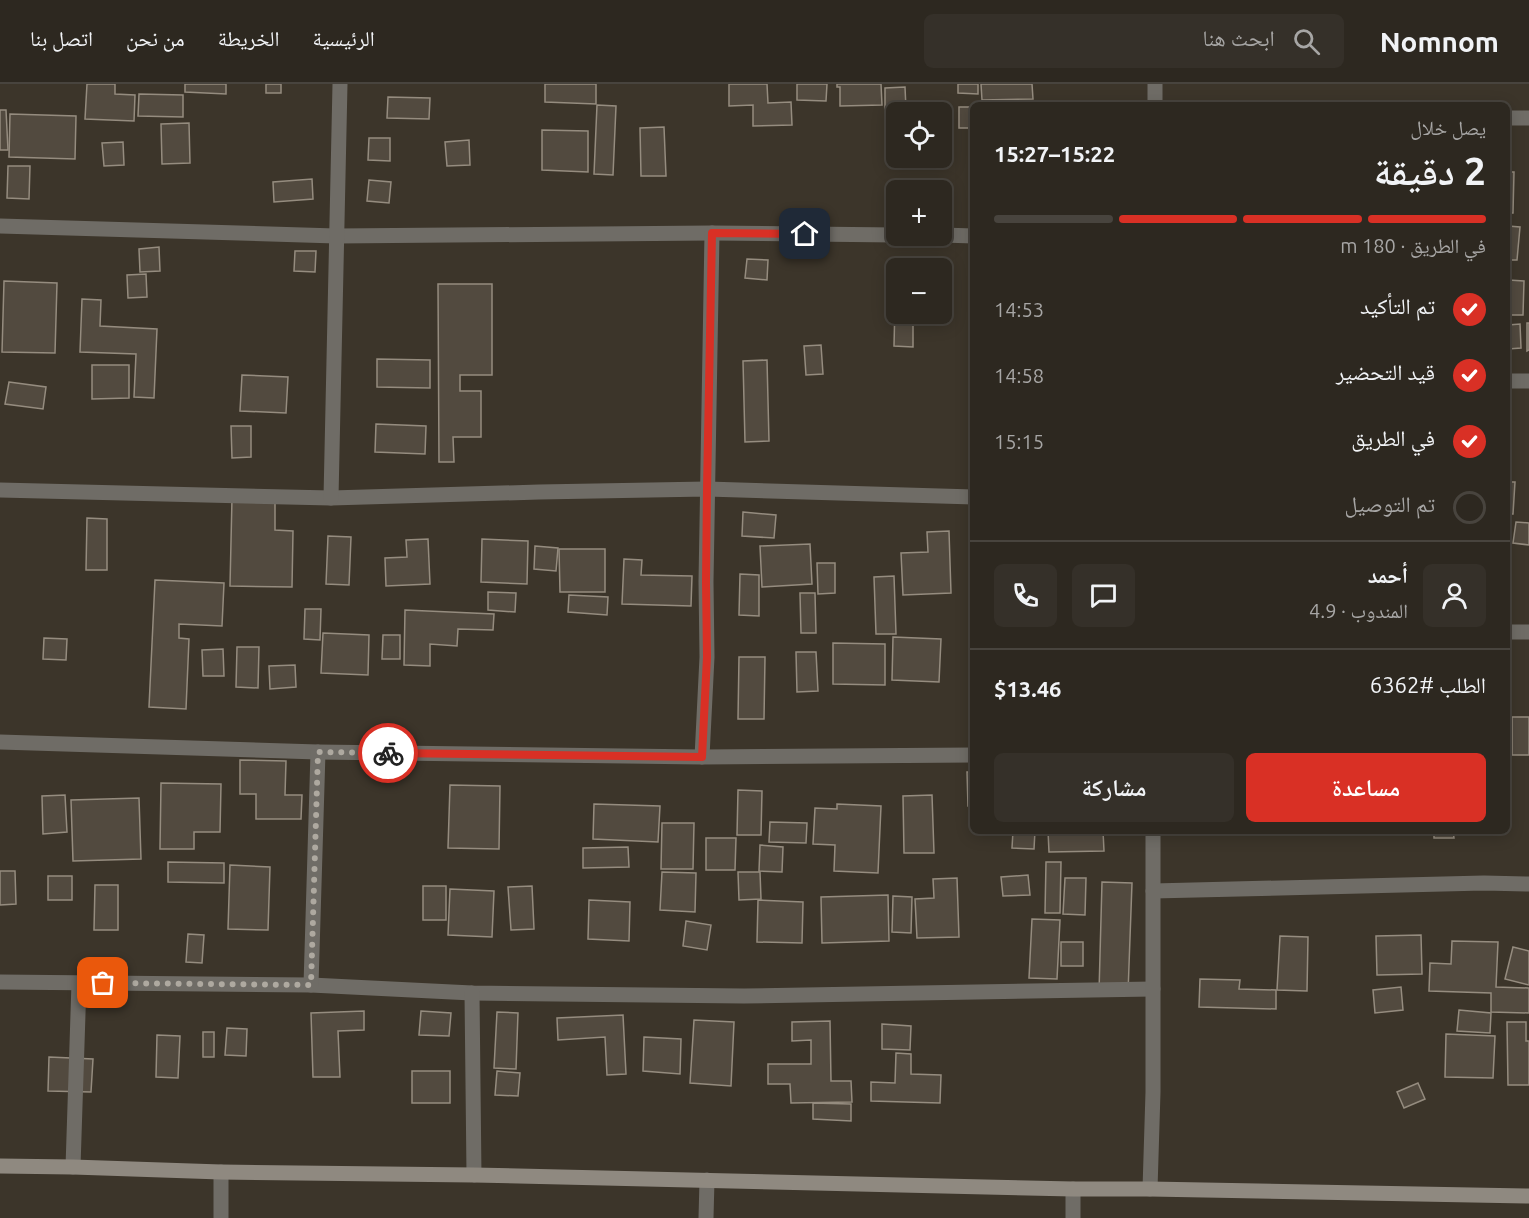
<!DOCTYPE html>
<html lang="ar">
<head>
<meta charset="utf-8">
<style>
  :root { --surface:#2d2820; --page:#353029; --text:#f1f3f6; --muted:#a7a6a5; --line:#48443e; --accent:#d93025 }
  body { margin:0; font-family:Ubuntu,"Noto Naskh Arabic",sans-serif; background:var(--page); color:var(--text); direction:rtl; height:100vh; display:flex; flex-direction:column; font-size:22px; white-space:nowrap }
  * { box-sizing:border-box; margin:0 }
  p { font-size:20px; color:var(--muted) }
  .icon { flex:none; width:33px; height:33px; fill:none; stroke:currentColor; stroke-width:2; stroke-linecap:round; stroke-linejoin:round }
  .map { position:relative; flex:1; overflow:hidden; direction:ltr }
  .drawer { position:absolute; left:970px; top:18px; width:540px; height:732px; display:flex; flex-direction:column; background:var(--surface); border-radius:9px; box-shadow:0 3px 15px #0003,0 0 0 2px var(--line); direction:rtl }
  .drawer>* { flex:none }
  .controls { position:absolute; left:886px; top:18px; display:grid; gap:12px }
  .controls a { display:grid; place-items:center; width:66px; height:66px; border-radius:9px; background:var(--surface); box-shadow:0 3px 15px #0003,0 0 0 2px var(--line); font-size:30px }
  .pin { position:absolute; display:grid; place-items:center; width:51px; height:51px; color:#fff; margin:-26px; border-radius:12px; box-shadow:0 3px 9px #0006 }
  .courier { position:absolute; display:grid; place-items:center; width:60px; height:60px; margin:-30px; border:4px solid #d93025; border-radius:50%; background:#fff; color:#222; box-shadow:0 2px 8px #0007 }
  .overview em { font-style:normal; font-weight:600 }
  .overview div { display:flex; flex-direction:column-reverse }
  .overview { display:flex; align-items:center; justify-content:space-between; height:102px; padding:0 24px }
  h1 { font-size:39px; font-weight:600; line-height:45px }
  .bar { display:grid; grid-template-columns:repeat(4,1fr); gap:9px 6px; align-content:center; height:72px; padding:0 24px }
  .bar i { height:8px; border-radius:4px; background:var(--line) }
  .bar .active { background:var(--accent) }
  .bar p { grid-column:span 4 }
  .line { display:flex; align-items:center; gap:15px; padding:0 24px; border-top:2px solid var(--line) }
  .line div { flex:1 }
  .round { display:grid; place-items:center; flex:none; width:63px; height:63px; border-radius:9px; background:var(--page) }
  ol { padding:0 24px; list-style:none }
  li { display:flex; align-items:center; gap:18px; height:66px }
  li p { margin-inline-start:auto }
  li .icon { padding:6px; border-radius:50%; background:var(--accent); color:#fff; stroke-width:4 }
  li:last-child { color:var(--muted) }
  li i { width:33px; height:33px; border:3px solid var(--line); border-radius:50% }
  .primary-button { display:flex; gap:12px; margin-top:auto; padding:12px 24px }
  .primary-button a { flex:1; height:69px; border-radius:9px; background:var(--accent); color:#fff; font-size:24px; font-weight:600; line-height:69px; text-align:center }
  .primary-button a+a { background:var(--page); color:var(--text) }
  header { display:flex; align-items:center; gap:36px; box-sizing:border-box; height:84px; padding:0 30px; background:var(--surface); border-bottom:2px solid var(--line) }
  header strong { font-size:28px }
  nav { display:flex; gap:33px; margin-inline-start:auto; font-size:21px }
  .search { width:420px; height:54px; background:var(--page); display:flex; align-items:center; gap:15px; box-sizing:border-box; padding:0 21px; border-radius:9px; color:var(--muted); font-size:22px }
  .map>svg:first-child { display:block }
  .building { fill:#524a3f; stroke:#958c7f; stroke-width:1.5 }
  .lines { fill:none; stroke-linecap:round; stroke-linejoin:round }
  .street { stroke:#6f6c66; stroke-width:15 }
  .secondary { stroke:#8f8980; stroke-width:15 }
  .done { stroke:#aea9a0; stroke-width:6; stroke-dasharray:0 10.8 }
  .route { stroke:#d93025; stroke-width:8 }
</style>
</head>
<body>
<header>
<strong>Nomnom</strong>
<div class="search"><svg class="icon" aria-label="search" viewBox="0 0 24 24"><circle cx="10" cy="10" r="6"/><path d="M15 15l6 6"/></svg>ابحث هنا</div>
<nav><a>الرئيسية</a><a>الخريطة</a><a>من نحن</a><a>اتصل بنا</a></nav>
</header>
<div class="map">
<svg width="1529" height="1134" viewBox="0 0 1529 1134">
  <rect width="100%" height="100%" fill="#3c352a"/>
  <g class="building">
    <polygon points="87,0 115,0 115,10 135,11 134,37 85,35"/>
    <polygon points="185,0 226,0 226,10 185,8"/>
    <rect x="266" y="0" width="15" height="9"/>
    <polygon points="545,0 596,0 596,20 545,18"/>
    <polygon points="729,0 767,0 768,19 791,18 792,41 753,42 753,21 729,22"/>
    <polygon points="797,0 827,0 826,17 797,16"/>
    <polygon points="837,0 881,0 882,21 840,22 840,3 837,3"/>
    <polygon points="958,0 978,0 978,10 958,9"/>
    <polygon points="981,0 1032,0 1033,15 982,16"/>
    <polygon points="905,3 906,25 885,25 885,4"/>
    <polygon points="139,10 183,11 183,33 138,32"/>
    <polygon points="388,13 430,14 429,35 387,34"/>
    <polygon points="597,21 616,22 613,91 594,90"/>
    <rect x="959" y="23" width="15" height="21"/>
    <polygon points="0,26 6,26 8,66 0,66"/>
    <polygon points="10,30 76,32 75,75 9,73"/>
    <polygon points="189,39 190,79 162,80 161,40"/>
    <polygon points="664,43 666,92 641,92 640,44"/>
    <polygon points="542,46 588,47 588,88 542,86"/>
    <polygon points="369,54 390,54 390,77 368,76"/>
    <polygon points="469,56 470,81 447,82 445,58"/>
    <polygon points="123,58 124,81 104,82 102,59"/>
    <polygon points="8,82 30,82 29,115 7,114"/>
    <polygon points="1508,88 1514,88 1513,129 1508,129"/>
    <polygon points="312,95 313,115 274,118 273,98"/>
    <polygon points="369,96 391,98 389,119 367,117"/>
    <polygon points="1508,142 1520,143 1517,176 1508,176"/>
    <polygon points="159,163 160,187 140,188 139,165"/>
    <polygon points="295,167 316,167 315,188 294,187"/>
    <polygon points="747,175 768,176 767,196 745,194"/>
    <polygon points="896,178 915,178 915,184 897,184 897,230 913,230 913,263 894,262"/>
    <polygon points="146,190 147,213 128,214 127,191"/>
    <polygon points="1508,196 1524,197 1523,231 1508,231"/>
    <polygon points="4,197 57,199 55,269 2,268"/>
    <polygon points="438,200 492,200 492,291 460,291 460,307 481,307 481,353 453,353 454,378 439,378"/>
    <polygon points="82,215 101,216 100,242 157,245 154,314 134,313 136,270 80,268"/>
    <polygon points="1527,239 1529,239 1529,266 1527,267"/>
    <polygon points="1520,240 1521,264 1508,265 1508,241"/>
    <polygon points="821,261 823,290 806,291 804,262"/>
    <polygon points="377,275 430,276 430,304 377,303"/>
    <polygon points="767,276 769,357 745,358 743,277"/>
    <polygon points="92,281 129,281 129,314 92,315"/>
    <polygon points="242,291 288,293 286,329 240,327"/>
    <polygon points="9,298 46,303 43,325 5,320"/>
    <polygon points="376,340 426,342 425,370 375,368"/>
    <polygon points="231,342 251,342 251,373 232,374"/>
    <polygon points="1508,398 1515,398 1513,430 1508,430"/>
    <polygon points="232,414 275,415 275,446 293,447 292,503 230,502"/>
    <polygon points="743,428 776,431 774,454 742,452"/>
    <polygon points="87,434 107,435 107,486 86,486"/>
    <polygon points="1516,438 1529,439 1529,461 1513,459"/>
    <polygon points="949,447 951,509 903,511 901,469 928,468 927,448"/>
    <polygon points="328,452 351,453 349,501 326,500"/>
    <polygon points="428,455 430,500 386,502 385,474 407,473 406,456"/>
    <polygon points="482,455 528,457 527,500 481,498"/>
    <polygon points="810,460 812,500 762,503 760,462"/>
    <polygon points="535,462 558,464 556,487 534,485"/>
    <polygon points="559,465 605,465 605,508 560,508"/>
    <polygon points="624,475 642,476 641,491 692,492 691,522 622,520"/>
    <polygon points="817,479 835,479 835,509 818,510"/>
    <polygon points="740,490 759,491 759,532 739,531"/>
    <polygon points="894,492 896,550 876,550 874,493"/>
    <polygon points="155,496 224,499 222,542 179,540 179,554 189,555 186,625 149,623"/>
    <polygon points="488,508 516,509 515,528 488,526"/>
    <polygon points="800,509 815,509 816,549 801,549"/>
    <polygon points="569,511 608,513 607,531 568,528"/>
    <polygon points="305,525 321,525 320,556 304,555"/>
    <polygon points="405,526 494,530 493,546 458,545 457,562 430,560 430,582 404,581"/>
    <polygon points="323,549 369,551 368,591 321,589"/>
    <polygon points="383,551 400,551 400,575 382,575"/>
    <polygon points="893,553 941,555 939,598 892,596"/>
    <polygon points="44,554 67,555 66,576 43,575"/>
    <polygon points="833,559 885,560 885,601 833,600"/>
    <polygon points="237,563 259,563 258,604 236,603"/>
    <polygon points="223,565 224,592 203,592 202,566"/>
    <polygon points="796,568 816,568 818,607 797,608"/>
    <polygon points="739,573 765,573 764,635 738,635"/>
    <polygon points="295,581 296,603 270,605 269,582"/>
    <polygon points="1508,629 1509,630 1508,688"/>
    <rect x="1512" y="633" width="17" height="38"/>
    <polygon points="240,676 286,677 285,711 302,711 301,735 256,735 256,710 240,710"/>
    <polygon points="967,688 974,688 974,722 968,722"/>
    <polygon points="161,699 221,700 220,748 194,748 194,765 160,765"/>
    <polygon points="450,701 500,702 499,765 448,764"/>
    <polygon points="738,706 762,707 761,751 737,751"/>
    <polygon points="65,711 67,748 43,750 42,712"/>
    <polygon points="932,711 934,769 904,769 903,712"/>
    <polygon points="139,714 141,775 73,777 71,716"/>
    <polygon points="594,720 660,722 658,758 593,755"/>
    <polygon points="837,720 881,722 878,789 834,787 835,761 813,760 815,724 837,725"/>
    <polygon points="770,738 807,739 806,759 769,758"/>
    <polygon points="662,739 694,739 693,785 661,785"/>
    <polygon points="1013,747 1035,747 1034,765 1012,764"/>
    <polygon points="1048,747 1103,747 1104,767 1049,768"/>
    <polygon points="1365,747 1421,747 1421,748 1365,750"/>
    <polygon points="1434,747 1453,747 1454,754 1434,754"/>
    <polygon points="706,754 736,754 735,786 706,786"/>
    <polygon points="760,761 783,763 782,788 759,787"/>
    <polygon points="628,763 629,783 583,784 583,764"/>
    <polygon points="168,778 224,779 224,799 168,798"/>
    <polygon points="1046,778 1061,778 1060,829 1045,829"/>
    <polygon points="230,781 270,783 268,846 228,845"/>
    <polygon points="0,787 15,787 16,820 0,821"/>
    <polygon points="662,788 696,789 695,828 660,826"/>
    <polygon points="738,788 760,788 761,815 739,816"/>
    <polygon points="1028,791 1030,811 1003,812 1001,793"/>
    <rect x="48" y="792" width="24" height="24"/>
    <polygon points="957,794 959,853 917,854 915,815 934,814 933,795"/>
    <polygon points="1065,794 1086,794 1085,831 1063,830"/>
    <polygon points="1102,798 1132,799 1128,909 1099,908"/>
    <polygon points="95,801 118,801 118,846 94,846"/>
    <rect x="423" y="802" width="23" height="34"/>
    <polygon points="532,802 534,845 511,846 508,803"/>
    <polygon points="450,805 494,807 492,853 448,851"/>
    <polygon points="888,811 889,857 822,859 821,813"/>
    <polygon points="893,812 912,813 911,849 892,848"/>
    <polygon points="589,816 630,818 629,857 588,855"/>
    <polygon points="758,816 803,818 802,859 757,858"/>
    <polygon points="1032,835 1060,836 1057,895 1029,894"/>
    <polygon points="686,837 711,841 707,866 683,862"/>
    <polygon points="188,850 204,851 202,879 186,878"/>
    <polygon points="1421,851 1422,890 1377,891 1376,852"/>
    <polygon points="1280,852 1308,853 1307,907 1277,906"/>
    <polygon points="1452,857 1498,858 1496,903 1529,904 1529,929 1491,928 1491,909 1429,907 1430,879 1451,880"/>
    <rect x="1061" y="858" width="22" height="24"/>
    <polygon points="1513,863 1529,867 1529,901 1505,895"/>
    <polygon points="1200,895 1240,896 1239,905 1276,906 1276,925 1199,923"/>
    <polygon points="1401,903 1403,926 1375,929 1373,906"/>
    <polygon points="1459,926 1491,929 1490,949 1457,947"/>
    <polygon points="364,927 364,946 338,947 340,993 313,993 311,929"/>
    <polygon points="421,927 451,929 449,952 419,951"/>
    <polygon points="497,928 518,929 516,985 494,984"/>
    <polygon points="623,931 626,990 607,991 605,953 558,956 557,934"/>
    <polygon points="694,936 734,938 731,1002 690,999"/>
    <polygon points="830,937 831,997 851,997 852,1018 791,1019 790,1000 768,1000 768,980 811,980 811,956 792,957 792,938"/>
    <polygon points="1507,938 1526,938 1526,957 1529,957 1529,1001 1508,1001"/>
    <polygon points="882,940 911,942 910,966 882,965"/>
    <polygon points="227,944 247,945 246,972 225,971"/>
    <rect x="203" y="948" width="11" height="25"/>
    <polygon points="1446,950 1495,952 1493,994 1445,993"/>
    <polygon points="157,951 180,952 178,994 156,993"/>
    <polygon points="644,953 681,955 680,990 643,987"/>
    <polygon points="896,969 911,970 911,990 941,991 940,1019 871,1017 871,998 895,999"/>
    <polygon points="49,973 93,975 91,1008 48,1007"/>
    <rect x="412" y="987" width="38" height="32"/>
    <polygon points="497,987 520,989 518,1012 495,1011"/>
    <polygon points="1418,999 1425,1015 1404,1024 1397,1008"/>
    <polygon points="813,1019 851,1020 851,1037 813,1035"/>
  </g>
  <g class="lines">
    <g class="street">
      <polyline points="1155,21 1155,0"/>
      <polyline points="1508,34 1529,34"/>
      <polyline points="0,142 336,152 712,149 897,151"/>
      <polyline points="942,151 974,152"/>
      <polyline points="1508,297 1529,297"/>
      <polyline points="0,406 331,414 539,408 707,405 974,413"/>
      <polyline points="331,414 340,0"/>
      <polyline points="1508,548 1529,548"/>
      <polyline points="0,658 318,668 702,673 974,671"/>
      <polyline points="702,673 707,573 706,498 712,149"/>
      <polyline points="1153,807 1484,799 1529,800"/>
      <polyline points="0,898 311,901 472,909 744,912 1153,905"/>
      <polyline points="311,901 318,668"/>
      <polyline points="472,909 474,1091"/>
      <polyline points="73,1083 79,899"/>
      <polyline points="221,1088 221,1134"/>
      <polyline points="1073,1105 1073,1134"/>
      <polyline points="1150,1105 1153,1008 1153,747"/>
      <polyline points="706,1134 707,1096"/>
    </g>
    <polyline class="secondary" points="0,1082 73,1083 221,1088 474,1091 1073,1105 1150,1105 1529,1112"/>
  </g>
  <g class="lines">
    <polyline class="done" points="103,899 311,901 318,668 388,669"/>
    <polyline class="route" points="388,669 702,673 707,573 706,498 707,405 712,149 805,150"/>
  </g>
</svg>
<div class="controls">
<a><svg class="icon" aria-label="locate" viewBox="0 0 24 24"><circle cx="12" cy="12" r="6"/><path d="M12 2v4M12 18v4M2 12h4M18 12h4"/></svg></a>
<a>+</a>
<a>−</a>
</div>
<div class="pin" style="left:103px;top:899px;background:#ea580c"><svg class="icon" aria-label="bag" viewBox="0 0 24 24"><path d="M5 8h14l-1 12H6zM9 8a3 3 0 0 1 6 0"/></svg></div>
<div class="pin" style="left:805px;top:150px;background:#1f2937"><svg class="icon" aria-label="home" viewBox="0 0 24 24"><path d="M3 11l9-7 9 7M6 9v11h12V9"/></svg></div>
<div class="courier" style="left:388px;top:669px"><svg class="icon" aria-label="bike" viewBox="0 0 24 24"><circle cx="6" cy="16" r="4"/><circle cx="18" cy="16" r="4"/><path d="M6 16l4-8h5l3 8M10 8l3 8H6M13 5h3"/></svg></div>
<section class="drawer">
<div class="overview"><div><h1>2 دقيقة</h1><p>يصل خلال</p></div><em>15:22–15:27</em></div>
<div class="bar"><i class="active"></i><i class="active"></i><i class="active"></i><i></i><p>في الطريق · 180 m</p></div>
<ol>
<li><svg class="icon" aria-label="check" viewBox="0 0 24 24"><path d="M5 12l5 5 9-10"/></svg>تم التأكيد<p>14:53</p></li>
<li><svg class="icon" aria-label="check" viewBox="0 0 24 24"><path d="M5 12l5 5 9-10"/></svg>قيد التحضير<p>14:58</p></li>
<li><svg class="icon" aria-label="check" viewBox="0 0 24 24"><path d="M5 12l5 5 9-10"/></svg>في الطريق<p>15:15</p></li>
<li><i></i>تم التوصيل</li>
</ol>
<div class="line" style="height:108px"><a class="round"><svg class="icon" aria-label="person" viewBox="0 0 24 24"><circle cx="12" cy="8" r="4"/><path d="M4 21q1-7 8-7t8 7"/></svg></a><div><b>أحمد</b><p>المندوب · 4.9</p></div><a class="round"><svg class="icon" aria-label="chat" viewBox="0 0 24 24"><path d="M4 5h16v11H9l-5 4z"/></svg></a><a class="round"><svg class="icon" aria-label="phone" viewBox="0 0 24 24"><path d="M5 4h4l2 5-3 2q2 4 5 5l2-3 5 2v4C11 20 4 13 5 4z"/></svg></a></div>
<div class="line" style="height:78px"><div>الطلب #6362</div><b>$13.46</b></div>
<div class="primary-button"><a>مساعدة</a><a>مشاركة</a></div>
</section>
</div>
</body>
</html>
